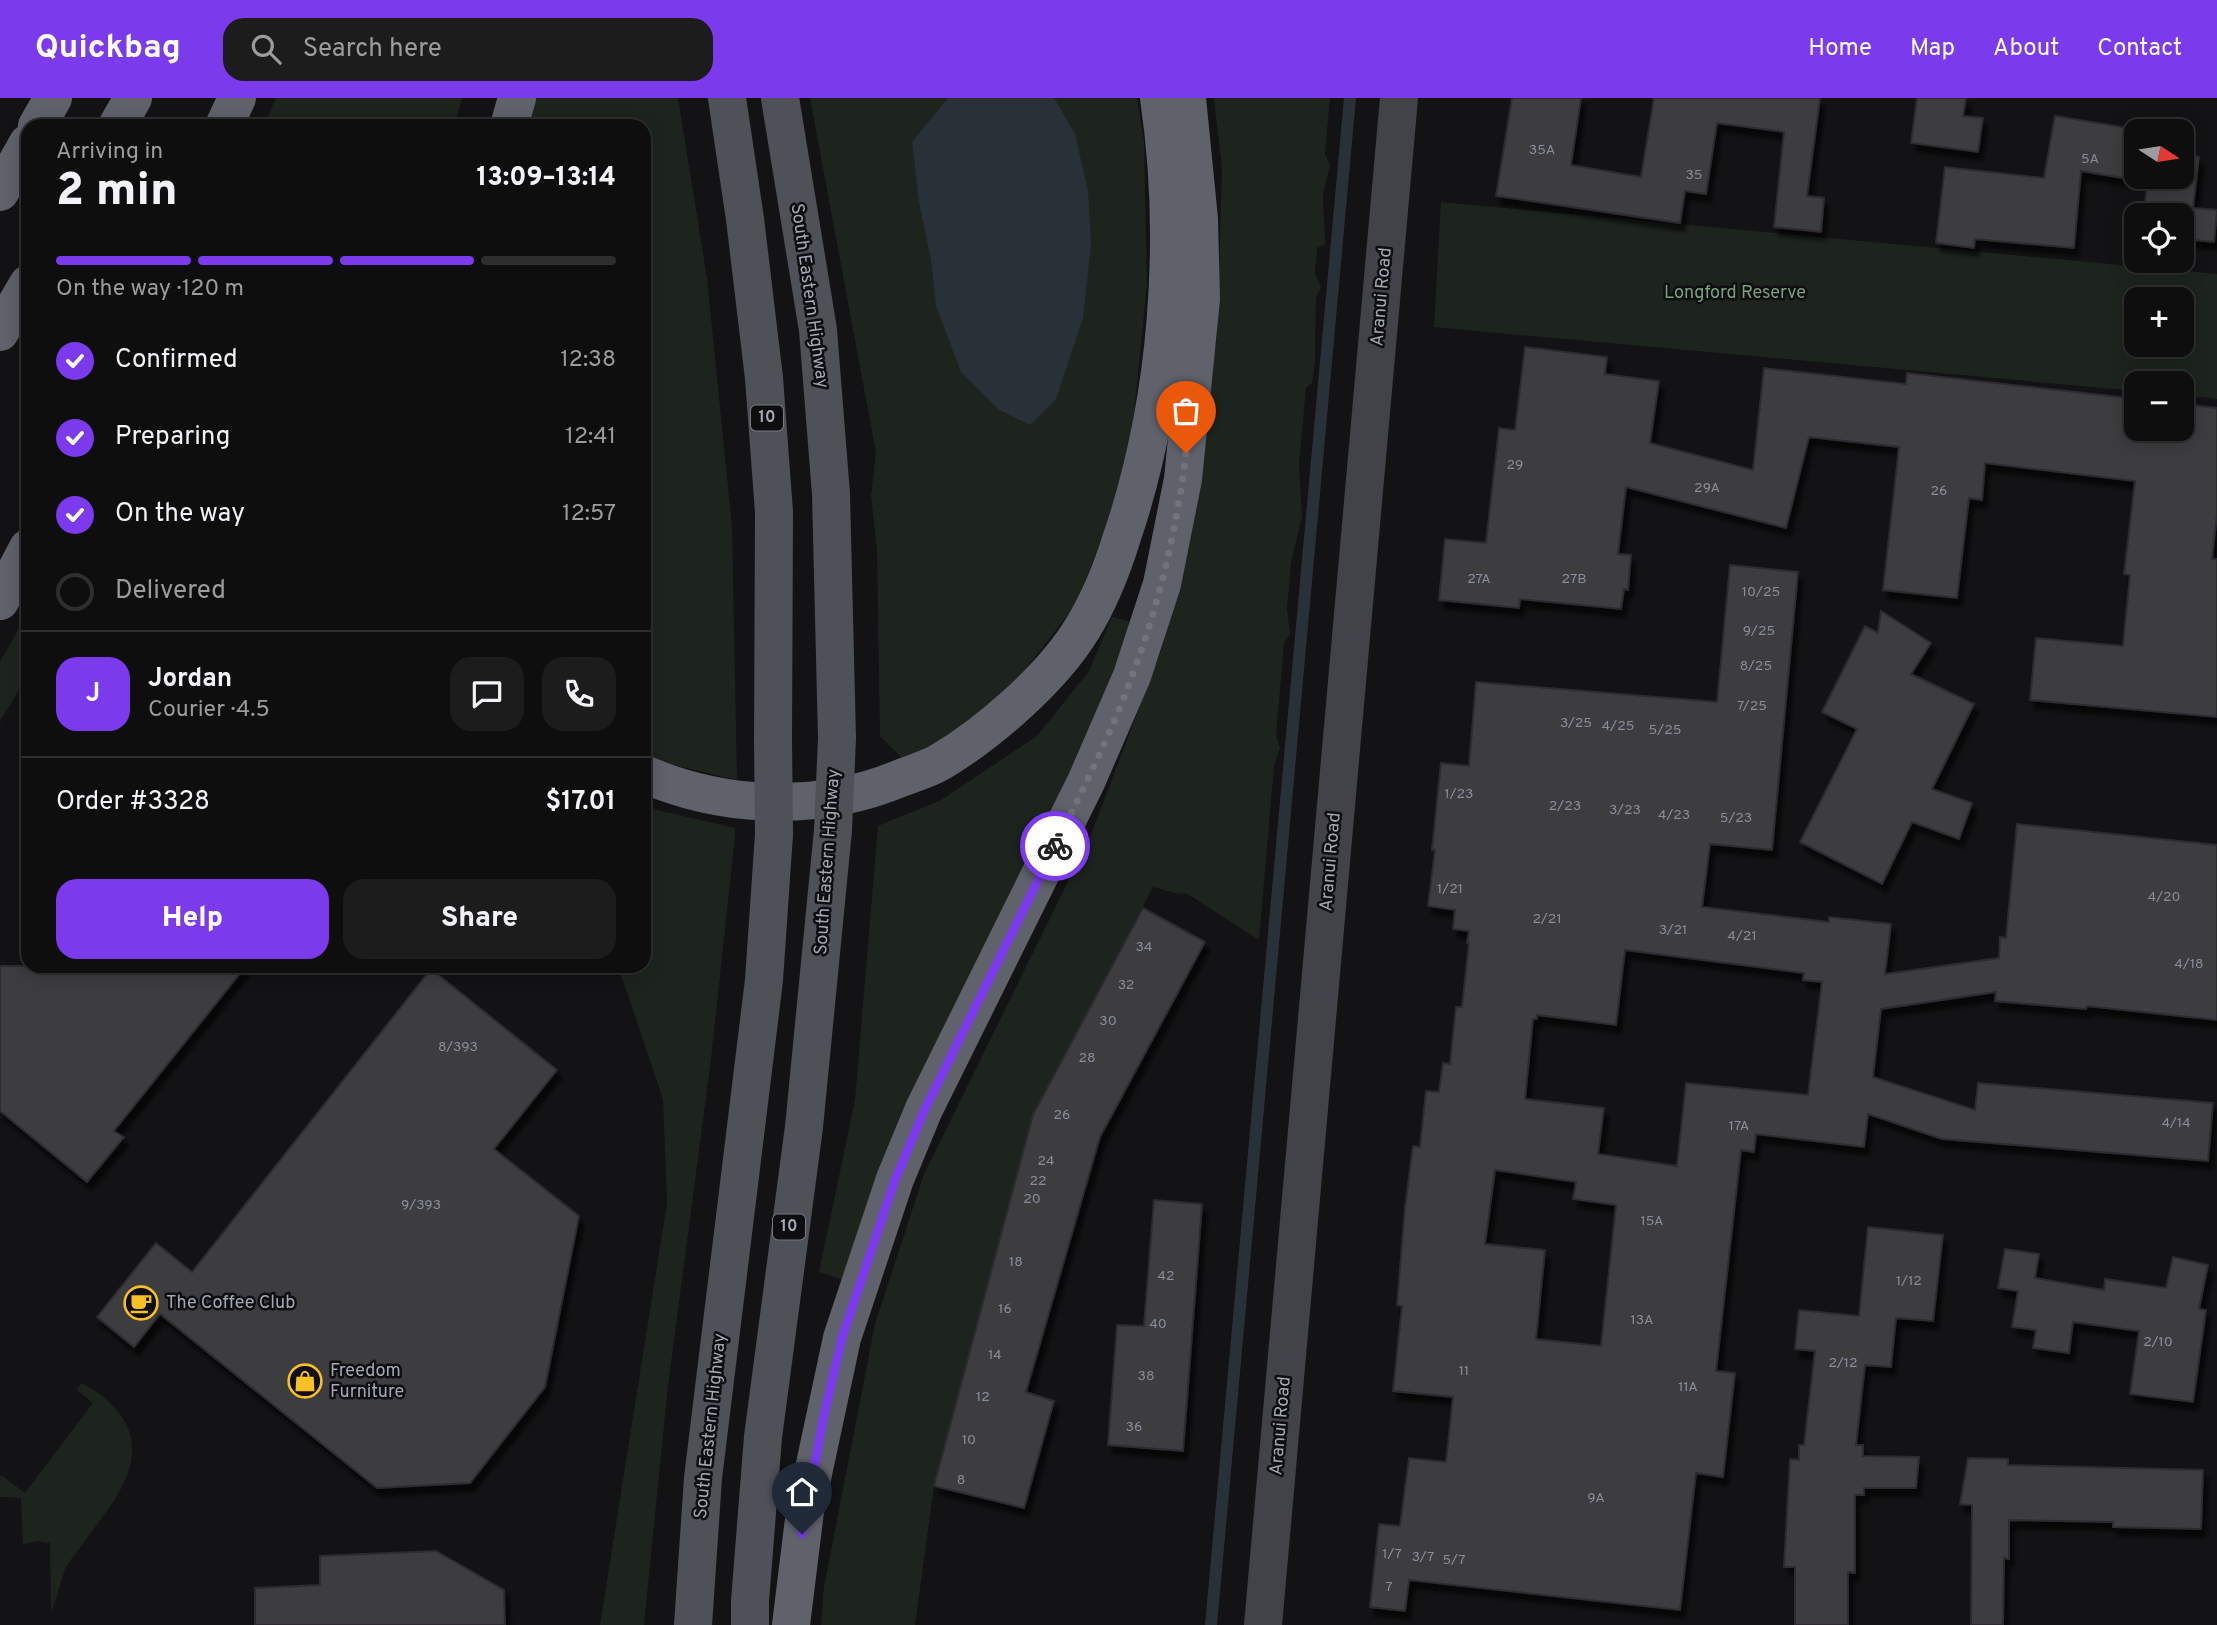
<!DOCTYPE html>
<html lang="en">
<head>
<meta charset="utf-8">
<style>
  :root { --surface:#0e0e0f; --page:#1c1c1d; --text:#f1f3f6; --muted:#9b9c9e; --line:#2e2e2f; --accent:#7c3aed }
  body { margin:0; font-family:Overpass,sans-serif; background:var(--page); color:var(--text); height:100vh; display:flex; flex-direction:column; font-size:26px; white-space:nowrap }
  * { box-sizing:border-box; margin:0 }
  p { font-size:23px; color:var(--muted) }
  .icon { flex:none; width:38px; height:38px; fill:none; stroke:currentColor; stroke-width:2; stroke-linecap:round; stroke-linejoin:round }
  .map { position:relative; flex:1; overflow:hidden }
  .sheet { position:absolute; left:21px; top:21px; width:630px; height:854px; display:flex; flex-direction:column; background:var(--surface); border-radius:21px; box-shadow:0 4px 18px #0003,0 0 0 2px var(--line) }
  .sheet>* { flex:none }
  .needle { width:46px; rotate:102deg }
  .controls { position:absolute; left:2124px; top:21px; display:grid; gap:14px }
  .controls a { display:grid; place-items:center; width:70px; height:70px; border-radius:14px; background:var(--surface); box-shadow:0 4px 18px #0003,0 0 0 2px var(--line); font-size:35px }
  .pin { position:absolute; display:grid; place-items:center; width:60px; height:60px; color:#fff; margin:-72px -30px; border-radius:50% 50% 50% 0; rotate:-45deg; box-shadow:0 0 7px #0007 }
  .pin .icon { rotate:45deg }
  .courier { position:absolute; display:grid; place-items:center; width:70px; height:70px; margin:-35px; border:5px solid #7c3aed; border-radius:50%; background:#fff; color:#222; box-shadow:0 2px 9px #0007 }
  .headline em { font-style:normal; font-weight:800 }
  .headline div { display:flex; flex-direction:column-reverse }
  .headline { display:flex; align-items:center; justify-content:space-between; height:119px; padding:0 35px }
  h1 { font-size:46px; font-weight:800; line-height:52px }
  .bar { display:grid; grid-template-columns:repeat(4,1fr); gap:10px 7px; align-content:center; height:84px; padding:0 35px }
  .bar i { height:9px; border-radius:5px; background:var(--line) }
  .bar .current { background:var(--accent) }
  .bar p { grid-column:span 4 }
  .line { display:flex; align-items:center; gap:18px; padding:0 35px; border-top:2px solid var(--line) }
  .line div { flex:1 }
  .round { display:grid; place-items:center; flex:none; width:74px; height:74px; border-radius:21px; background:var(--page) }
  ol { padding:0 35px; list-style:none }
  li { display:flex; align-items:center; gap:21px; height:77px }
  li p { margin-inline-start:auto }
  li .icon { padding:7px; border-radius:50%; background:var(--accent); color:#fff; stroke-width:4 }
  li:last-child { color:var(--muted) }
  li i { width:38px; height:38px; border:4px solid var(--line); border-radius:50% }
  .action { display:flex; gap:14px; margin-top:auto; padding:14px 35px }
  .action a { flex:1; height:80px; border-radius:21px; background:var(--accent); color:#fff; font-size:28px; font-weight:800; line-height:80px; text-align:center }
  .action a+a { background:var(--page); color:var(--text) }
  header { display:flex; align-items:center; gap:42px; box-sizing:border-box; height:98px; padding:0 35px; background:var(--accent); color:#fff }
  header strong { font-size:33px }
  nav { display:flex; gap:38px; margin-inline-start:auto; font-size:24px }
  .search { width:490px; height:63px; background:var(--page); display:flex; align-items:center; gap:18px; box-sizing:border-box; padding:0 24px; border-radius:21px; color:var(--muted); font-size:26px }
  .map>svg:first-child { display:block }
  .green { fill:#1d241e; fill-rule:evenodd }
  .water { fill:#283038 }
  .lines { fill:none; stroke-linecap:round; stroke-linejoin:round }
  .stream { stroke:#283038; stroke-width:12 }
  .building { fill:#3c3d41; stroke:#2d2c30; stroke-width:2; fill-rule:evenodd; filter:url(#shadow) }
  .secondary { stroke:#414349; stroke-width:38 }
  .primary { stroke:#4f5158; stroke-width:38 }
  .highway { stroke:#5f616b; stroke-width:38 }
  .primary-bridge { stroke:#4f5158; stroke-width:38 }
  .done { stroke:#71747d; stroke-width:7; stroke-dasharray:0 12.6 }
  .route { stroke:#7c3aed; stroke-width:9 }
  .labels { text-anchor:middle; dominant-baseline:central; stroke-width:5; stroke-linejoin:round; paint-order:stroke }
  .number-label { font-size:14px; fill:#898d98 }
  .shield { fill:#0e0d0f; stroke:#767a83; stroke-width:2 }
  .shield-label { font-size:16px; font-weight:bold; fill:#a3a8b5 }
  .park-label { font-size:18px; fill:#79a17f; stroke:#0e0d0f }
  .street-label { font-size:18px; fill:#a3a8b5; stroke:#0e0d0f }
  .poi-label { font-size:18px; fill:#a3a8b5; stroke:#0e0d0f; text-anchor:start }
</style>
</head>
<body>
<header>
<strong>Quickbag</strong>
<div class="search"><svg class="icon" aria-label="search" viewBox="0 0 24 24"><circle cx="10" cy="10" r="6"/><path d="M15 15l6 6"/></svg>Search here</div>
<nav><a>Home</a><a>Map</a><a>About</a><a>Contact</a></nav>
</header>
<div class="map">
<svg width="2217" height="1527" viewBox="0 0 2217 1527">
  <defs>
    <filter id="shadow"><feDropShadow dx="4.5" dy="8" stdDeviation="2" flood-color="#0009"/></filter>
  </defs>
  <rect width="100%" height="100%" fill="#131214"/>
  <g class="green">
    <polygon points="276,0 462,0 454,28 264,28"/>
    <polygon points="533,0 678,0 707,180 732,428 737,682 644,660 644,28 525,28"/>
    <polygon points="810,0 1137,0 1144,43 1147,187 1131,344 1102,440 1075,508 1005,597 951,637 903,661 880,638 877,451 871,398 876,355"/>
    <polygon points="1214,0 1330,0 1325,56 1330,67 1323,96 1325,146 1317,150 1315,175 1321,189 1316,199 1315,265 1312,285 1306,290 1299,367 1302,418 1291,465 1287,510 1290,536 1284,545 1276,637 1280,650 1274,668 1259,842 1186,795 1179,796 1153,789 1033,1017 934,1388 915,1527 821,1527 824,1489 875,1226 924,1076 1090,739 1162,550 1195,389 1217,237 1222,71"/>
    <path d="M1441,104L2217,176V301L2182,297V285H2137V293L1434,229ZM2182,201V247H2137V201Z"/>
    <polygon points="28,514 28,578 0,623 0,564"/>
    <polygon points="1112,519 1129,523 1123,560 844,1182 819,1174 855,1002 878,728 941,702 1037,638 1089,573"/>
    <polygon points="644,705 657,712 735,730 735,738 711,961 668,1288 644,1527 600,1527 667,1105 663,1001 618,868 644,868"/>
    <path d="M81,1285C96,1291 113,1306 122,1319C153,1367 105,1413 79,1451C75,1457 69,1463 66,1469C60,1483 57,1501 51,1515L50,1445L38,1443L23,1446L21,1400L0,1399V1380L1,1377L25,1395L93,1305L77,1292Z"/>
  </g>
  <polygon class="water" points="948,0 1054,0 1075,36 1088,93 1091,146 1083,220 1056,301 1030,327 999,312 961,274 936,208 931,162 919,104 912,44"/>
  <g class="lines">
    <polyline class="stream" points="1211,1527 1350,0"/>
  </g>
  <g class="building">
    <polygon points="1512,0 1581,0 1571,67 1641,79 1654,0 1820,0 1807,98 1824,100 1821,134 1774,129 1784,34 1717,25 1706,96 1685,93 1680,125 1496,98"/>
    <polygon points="1917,0 1966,0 1963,18 1983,20 1978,54 1911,45"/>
    <polygon points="2055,18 2146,33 2137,33 2137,79 2182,79 2182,57 2199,59 2193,110 2217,112 2214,144 2182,141 2182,117 2144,117 2147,84 2081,73 2074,150 1975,141 1974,150 1936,145 1945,69 2044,80"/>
    <polygon points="1525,249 1607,259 1605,276 1659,283 1650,345 1753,372 1764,270 1906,286 1907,275 2137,301 2137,331 2182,331 2182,306 2217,310 2217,416 2212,461 2217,461 2217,619 2030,602 2036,540 2123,548 2130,477 2124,476 2135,383 1985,365 1982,402 1969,400 1957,500 1883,492 1899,349 1809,339 1786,430 1626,389 1618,456 1631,457 1628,492 1624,491 1621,511 1520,501 1519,510 1439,502 1445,441 1486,445 1499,330 1515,332"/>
    <path d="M1730,467L1798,474L1772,752L1710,746L1702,809L1829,824V819L1891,826L1885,876L1999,860L2000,839L2006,840L2017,726L2217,747V922L2087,908L2086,911L1995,903L1996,894L1881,911L1873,979L1975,1012L1978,985L2213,1005L2208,1063L1942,1041L1868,1016L1864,1049L1756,1036L1754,1054L1741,1052L1716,1273L1735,1275L1723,1379L1696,1375L1680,1512L1409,1482L1405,1513L1370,1509L1379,1426L1400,1428L1409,1360L1446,1364L1453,1299L1393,1293L1402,1208L1397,1207L1405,1110L1413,1048L1420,1049L1426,993L1439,994L1443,965L1450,966L1456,909H1462L1469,845H1467L1469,833L1453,831L1455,812L1428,808L1435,752H1432L1441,665L1469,668L1476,584L1717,604ZM1625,852L1804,875L1803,882L1822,884L1808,997L1686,985L1677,1068L1598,1056L1604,1010L1525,1001L1533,921H1537V917L1616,927ZM1495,1072L1576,1084L1573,1101L1616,1107L1601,1248L1536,1241L1545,1152L1485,1146Z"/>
    <polygon points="1881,513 1931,545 1911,576 1974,606 1932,691 1972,705 1959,741 1912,724 1882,786 1800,744 1857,631 1822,614 1865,528 1878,535"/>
    <polygon points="1143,810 1205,844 1100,1039 1026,1294 1054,1303 1024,1410 934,1388 1033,1017"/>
    <polygon points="0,868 246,868 114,1033 124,1039 87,1084 0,1013"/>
    <polygon points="431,871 557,972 494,1051 579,1118 545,1289 470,1385 377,1390 160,1216 134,1249 97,1219 156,1145 192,1174"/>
    <polygon points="1154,1102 1202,1106 1183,1353 1108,1347 1117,1227 1144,1228"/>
    <polygon points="1868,1129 1943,1137 1933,1223 1896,1220 1891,1269 1865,1267 1856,1347 1863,1347 1863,1358 1919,1359 1916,1390 1864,1390 1864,1397 1855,1397 1855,1475 1848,1474 1848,1527 1795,1527 1795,1469 1784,1469 1790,1361 1799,1362 1799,1347 1804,1347 1815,1253 1795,1251 1799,1212 1859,1218"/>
    <polygon points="2005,1151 2039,1156 2035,1180 2104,1192 2105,1181 2166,1190 2173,1159 2208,1167 2199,1211 2206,1212 2193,1304 2130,1296 2139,1233 2073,1224 2069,1255 2033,1250 2036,1232 2012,1229 2018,1193 1998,1190"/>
    <polygon points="1968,1360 2008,1361 2008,1367 2203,1372 2201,1431 2113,1429 2113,1424 2009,1422 2009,1461 2004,1460 2003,1527 1971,1527 1972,1407 1960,1406"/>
    <polygon points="436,1453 504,1492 505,1527 255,1527 255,1490 320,1487 320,1458"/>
  </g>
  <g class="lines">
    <polyline class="secondary" points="1263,1527 1399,0"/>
    <g class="primary">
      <polyline points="727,0 745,121 764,280 774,414 773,643"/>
      <polyline points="780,0 818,232 831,396 837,640"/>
      <polyline points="693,1527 703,1380 764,882 774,736"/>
      <polyline points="750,1527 750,1503 763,1339 804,1029 833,732"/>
    </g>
    <g class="highway">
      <polyline points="37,28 53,0"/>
      <polyline points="117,28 133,0"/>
      <polyline points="224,28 237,0"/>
      <polyline points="509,28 517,0"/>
      <polyline points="0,94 28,45"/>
      <polyline points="0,234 28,186"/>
      <polyline points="0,503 28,450"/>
      <path d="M644,676C725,711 820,714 901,680C914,675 928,671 940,664C989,635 1052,580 1082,531C1100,502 1112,471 1122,439C1168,303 1180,142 1159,0"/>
      <polyline points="791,1527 805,1413 842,1240 895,1081 924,1011 1086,684 1132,578 1162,486 1183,381 1201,201 1199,121 1187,0"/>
    </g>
    <g class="primary-bridge">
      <polyline points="773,643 774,736"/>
      <polyline points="833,732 837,640"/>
    </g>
  </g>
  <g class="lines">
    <path class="done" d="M1055,748C1082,693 1111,636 1132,578C1159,507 1177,430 1186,355"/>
    <polyline class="route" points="802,1436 823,1322 842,1240 895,1082 925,1011 1055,748"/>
  </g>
  <defs>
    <symbol id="cafe-ring" viewBox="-11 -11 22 22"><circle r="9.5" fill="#0e0d0f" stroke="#f9c026" stroke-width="1.5"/><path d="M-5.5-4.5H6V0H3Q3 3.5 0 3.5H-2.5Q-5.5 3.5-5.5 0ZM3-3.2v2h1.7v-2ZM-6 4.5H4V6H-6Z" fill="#f9c026"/></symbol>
    <symbol id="shop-ring" viewBox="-11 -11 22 22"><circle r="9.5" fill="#0e0d0f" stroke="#f9c026" stroke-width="1.5"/><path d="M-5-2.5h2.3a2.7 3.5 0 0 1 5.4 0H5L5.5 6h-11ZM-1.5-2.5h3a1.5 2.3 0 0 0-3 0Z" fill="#f9c026"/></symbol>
  </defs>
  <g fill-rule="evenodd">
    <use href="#cafe-ring" x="122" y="1186" width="38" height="38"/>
    <use href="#shop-ring" x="286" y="1264" width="38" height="38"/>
  </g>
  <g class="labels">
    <g class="number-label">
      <text x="1542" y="52">35A</text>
      <text x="2090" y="61">5A</text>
      <text x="1694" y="77">35</text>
      <text x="1515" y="367">29</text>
      <text x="1707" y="390">29A</text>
      <text x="1939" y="393">26</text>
      <text x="1479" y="481">27A</text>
      <text x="1574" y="481">27B</text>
      <text x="1761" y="494">10/25</text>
      <text x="1759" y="533">9/25</text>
      <text x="1756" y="568">8/25</text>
      <text x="1752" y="608">7/25</text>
      <text x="1576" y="625">3/25</text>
      <text x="1618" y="628">4/25</text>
      <text x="1665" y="632">5/25</text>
      <text x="1459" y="696">1/23</text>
      <text x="1565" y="708">2/23</text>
      <text x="1625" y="712">3/23</text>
      <text x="1674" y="717">4/23</text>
      <text x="1736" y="720">5/23</text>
      <text x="1450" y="791">1/21</text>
      <text x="2164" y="799">4/20</text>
      <text x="1547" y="821">2/21</text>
      <text x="1673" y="832">3/21</text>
      <text x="1742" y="838">4/21</text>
      <text x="1144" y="849">34</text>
      <text x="2189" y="866">4/18</text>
      <text x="1126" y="887">32</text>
      <text x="1108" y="923">30</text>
      <text x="458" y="949">8/393</text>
      <text x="1087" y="960">28</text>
      <text x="1062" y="1017">26</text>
      <text x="2176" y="1025">4/14</text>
      <text x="1739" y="1028">17A</text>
      <text x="1046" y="1063">24</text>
      <text x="1038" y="1083">22</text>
      <text x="1032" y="1101">20</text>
      <text x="421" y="1107">9/393</text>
      <text x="1652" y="1123">15A</text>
      <text x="1016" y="1164">18</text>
      <text x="1166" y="1178">42</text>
      <text x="1909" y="1183">1/12</text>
      <text x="1005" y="1211">16</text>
      <text x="1642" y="1222">13A</text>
      <text x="1158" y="1226">40</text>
      <text x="2158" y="1244">2/10</text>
      <text x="995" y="1257">14</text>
      <text x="1843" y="1265">2/12</text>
      <text x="1464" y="1273">11</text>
      <text x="1146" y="1278">38</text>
      <text x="1688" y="1289">11A</text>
      <text x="983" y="1299">12</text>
      <text x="1134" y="1329">36</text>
      <text x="969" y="1342">10</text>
      <text x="961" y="1382">8</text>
      <text x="1596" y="1400">9A</text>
      <text x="1392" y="1456">1/7</text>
      <text x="1423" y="1459">3/7</text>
      <text x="1454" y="1462">5/7</text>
      <text x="1389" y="1489">7</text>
    </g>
    <g class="shield">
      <rect x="751" y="307.5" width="32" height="25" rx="5"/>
      <rect x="773" y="1116.5" width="32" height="25" rx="5"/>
    </g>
    <g class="shield-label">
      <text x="767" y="320">10</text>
      <text x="789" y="1129">10</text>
    </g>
    <g class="park-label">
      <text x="1735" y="195">Longford Reserve</text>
    </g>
    <g class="street-label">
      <text transform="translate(809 198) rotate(82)">South Eastern Highway</text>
      <text transform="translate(1382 199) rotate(-85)">Aranui Road</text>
      <text transform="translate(828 764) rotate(-86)">South Eastern Highway</text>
      <text transform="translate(1331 764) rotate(-85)">Aranui Road</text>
      <text transform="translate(711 1328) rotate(-84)">South Eastern Highway</text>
      <text transform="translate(1281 1328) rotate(-85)">Aranui Road</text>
    </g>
    <g class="poi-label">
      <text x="166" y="1205">The Coffee Club</text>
      <text x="330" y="1273">Freedom<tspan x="330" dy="21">Furniture</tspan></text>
    </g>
  </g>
</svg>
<div class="controls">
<a><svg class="needle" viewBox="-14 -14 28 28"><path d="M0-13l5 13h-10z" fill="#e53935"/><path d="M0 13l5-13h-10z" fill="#9b9c9e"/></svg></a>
<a><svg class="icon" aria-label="locate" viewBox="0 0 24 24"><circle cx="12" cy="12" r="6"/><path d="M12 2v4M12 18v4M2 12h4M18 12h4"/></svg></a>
<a>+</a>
<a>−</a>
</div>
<div class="pin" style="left:1186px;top:355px;background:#ea580c"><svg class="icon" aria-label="bag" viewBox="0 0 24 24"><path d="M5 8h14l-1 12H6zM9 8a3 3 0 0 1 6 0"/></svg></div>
<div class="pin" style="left:802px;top:1436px;background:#1f2937"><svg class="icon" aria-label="home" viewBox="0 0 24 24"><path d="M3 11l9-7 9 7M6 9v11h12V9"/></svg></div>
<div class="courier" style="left:1055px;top:748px"><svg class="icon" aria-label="bike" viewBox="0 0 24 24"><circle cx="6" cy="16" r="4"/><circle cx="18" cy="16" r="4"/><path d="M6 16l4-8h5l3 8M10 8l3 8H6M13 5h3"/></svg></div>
<section class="sheet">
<div class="headline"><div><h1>2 min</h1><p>Arriving in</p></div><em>13:09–13:14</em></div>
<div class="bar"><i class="current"></i><i class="current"></i><i class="current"></i><i></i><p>On the way · 120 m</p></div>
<ol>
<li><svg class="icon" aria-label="check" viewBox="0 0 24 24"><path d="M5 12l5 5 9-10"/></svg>Confirmed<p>12:38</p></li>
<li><svg class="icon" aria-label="check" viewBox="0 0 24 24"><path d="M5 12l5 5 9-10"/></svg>Preparing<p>12:41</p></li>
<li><svg class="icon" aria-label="check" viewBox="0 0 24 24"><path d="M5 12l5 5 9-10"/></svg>On the way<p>12:57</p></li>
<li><i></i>Delivered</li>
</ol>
<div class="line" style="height:126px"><b class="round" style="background:var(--accent);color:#fff">J</b><div><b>Jordan</b><p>Courier · 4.5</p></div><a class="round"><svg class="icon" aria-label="chat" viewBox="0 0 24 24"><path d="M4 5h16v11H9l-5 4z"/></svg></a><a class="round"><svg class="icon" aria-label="phone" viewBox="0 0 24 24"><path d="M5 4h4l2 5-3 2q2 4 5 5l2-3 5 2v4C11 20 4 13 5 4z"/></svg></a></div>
<div class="line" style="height:91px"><div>Order #3328</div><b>$17.01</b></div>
<div class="action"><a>Help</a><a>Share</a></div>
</section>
</div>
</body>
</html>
